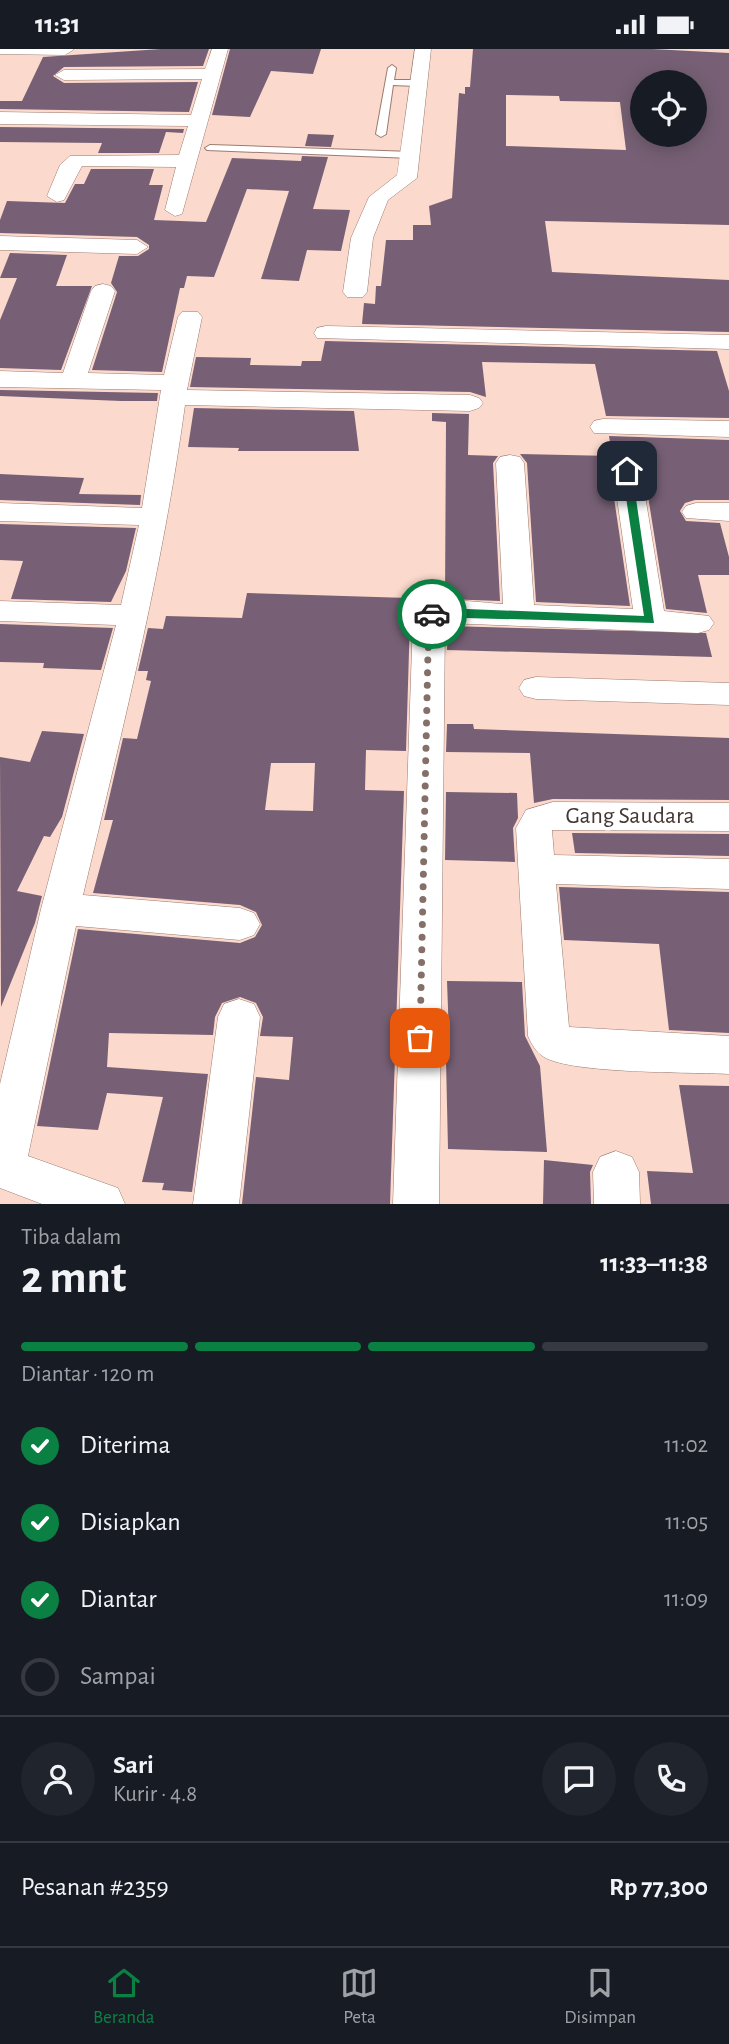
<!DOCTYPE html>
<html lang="id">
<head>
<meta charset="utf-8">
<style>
  :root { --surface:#171b24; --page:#20242c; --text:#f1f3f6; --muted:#9ea1a6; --line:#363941; --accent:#0b8043 }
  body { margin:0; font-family:"Alegreya Sans",sans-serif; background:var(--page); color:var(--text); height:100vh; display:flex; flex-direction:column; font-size:26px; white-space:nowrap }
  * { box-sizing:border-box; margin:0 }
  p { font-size:23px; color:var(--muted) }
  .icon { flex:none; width:38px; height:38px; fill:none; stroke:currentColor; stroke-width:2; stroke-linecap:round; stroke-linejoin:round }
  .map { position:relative; height:1155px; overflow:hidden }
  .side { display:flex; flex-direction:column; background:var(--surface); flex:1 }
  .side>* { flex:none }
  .fabs { position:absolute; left:630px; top:21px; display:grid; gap:14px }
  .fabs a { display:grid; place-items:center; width:77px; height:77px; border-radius:50%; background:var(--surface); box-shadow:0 4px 18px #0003; font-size:35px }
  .pin { position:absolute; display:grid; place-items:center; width:60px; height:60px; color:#fff; margin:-30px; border-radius:14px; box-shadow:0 4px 10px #0006 }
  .courier { position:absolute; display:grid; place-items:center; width:70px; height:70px; margin:-35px; border:5px solid #0b8043; border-radius:50%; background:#fff; color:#222; box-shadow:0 2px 9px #0007 }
  .overview em { font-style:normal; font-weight:600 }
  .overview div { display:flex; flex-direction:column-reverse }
  .overview { display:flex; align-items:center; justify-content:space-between; height:119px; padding:0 21px }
  h1 { font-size:46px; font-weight:600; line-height:52px }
  .bar { display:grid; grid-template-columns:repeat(4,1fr); gap:10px 7px; align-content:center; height:84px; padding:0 21px }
  .bar i { height:9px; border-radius:5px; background:var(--line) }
  .bar .selected { background:var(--accent) }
  .bar p { grid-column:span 4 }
  .line { display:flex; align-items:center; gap:18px; padding:0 21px; border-top:2px solid var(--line) }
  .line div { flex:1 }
  .round { display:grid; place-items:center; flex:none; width:74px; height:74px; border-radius:37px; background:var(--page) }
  ol { padding:0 21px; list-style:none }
  li { display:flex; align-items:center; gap:21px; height:77px }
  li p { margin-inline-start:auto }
  li .icon { padding:7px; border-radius:50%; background:var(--accent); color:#fff; stroke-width:4 }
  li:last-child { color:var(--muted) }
  li i { width:38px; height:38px; border:4px solid var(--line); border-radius:50% }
  .status { display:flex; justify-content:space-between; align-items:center; height:49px; padding:0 35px; background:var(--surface); direction:ltr }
  .status svg { height:19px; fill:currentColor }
  .dock { display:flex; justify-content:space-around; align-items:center; height:98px; border-top:2px solid var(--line); background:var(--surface); font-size:19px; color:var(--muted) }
  .dock a { display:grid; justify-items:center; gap:4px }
  .dock .selected { color:var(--accent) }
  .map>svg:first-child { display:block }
  .building { fill:#776075; fill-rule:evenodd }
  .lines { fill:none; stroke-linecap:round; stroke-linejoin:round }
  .lane-casing { stroke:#9c7c71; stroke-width:2 }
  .street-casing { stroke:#9c7c71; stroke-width:1 }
  .lane { fill:#fff; fill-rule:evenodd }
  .street { fill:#fff; fill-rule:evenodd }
  .route { fill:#0b8043 }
  .done { stroke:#847068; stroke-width:7; stroke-dasharray:0 12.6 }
  .labels { text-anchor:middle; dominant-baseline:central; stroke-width:7; stroke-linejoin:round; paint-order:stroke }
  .street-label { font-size:24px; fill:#443732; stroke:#fff }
</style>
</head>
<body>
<div class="status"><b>11:31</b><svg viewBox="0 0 49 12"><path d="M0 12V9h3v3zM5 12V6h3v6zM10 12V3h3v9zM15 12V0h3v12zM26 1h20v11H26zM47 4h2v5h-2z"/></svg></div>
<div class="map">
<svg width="729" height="1155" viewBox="0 0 729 1155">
  <rect width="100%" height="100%" fill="#fbd9cc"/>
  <g class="building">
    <polygon points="161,0 209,0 203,17 64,18 53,27 64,34 198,33 189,63 0,60 0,52 22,52 43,8"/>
    <polygon points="230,0 321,0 313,25 271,22 250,68 212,66"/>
    <path d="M473,0H652L729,4V176L545,172L552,223L729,231V283L362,275L364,254L375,255L376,237H381L386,191H413V176H431L429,157L452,149L459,44L465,45V38H470ZM642,33H695V86H642ZM506,46L559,47L560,52L620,53L626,101L506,97Z"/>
    <polygon points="0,78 184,80 183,84 166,83 159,104 98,104 102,94 0,93"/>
    <polygon points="308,85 334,86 331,98 305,97"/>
    <polygon points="302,107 328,108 313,160 350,161 341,202 307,201 299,232 261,230 289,142 247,140 214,228 187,227 184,239 180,239 162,323 92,321 117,243 111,234 119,207 138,207 149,200 149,196 137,188 0,184 0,171 7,152 65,154 75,135 84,135 91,120 154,120 149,136 163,136 154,171 206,173 232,109 301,112"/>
    <polygon points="10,204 67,206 56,237 92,237 61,321 0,319 0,271 17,229 0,229"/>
    <polygon points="325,292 717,302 729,342 729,369 606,367 595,315 482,313 486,348 470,343 190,338 196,308 251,309 250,316 301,317 302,312 321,312"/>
    <polygon points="0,341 158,344 157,352 121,352 0,347"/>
    <polygon points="194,359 354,362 359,402 238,402 239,399 188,398"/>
    <polygon points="432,364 469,365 468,406 498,407 493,414 500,552 445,550 446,373 432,372"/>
    <polygon points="609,387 729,391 729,451 695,451 685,454 680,462 686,472 720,474 729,508 729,526 698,526 707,564 666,560 644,422 637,413 617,413 610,422 630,557 536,553 527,414 520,405 612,407"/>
    <polygon points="0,425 84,429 79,445 141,446 140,456 0,451"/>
    <polygon points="0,475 136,479 126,522 111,553 11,550 23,512 0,511"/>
    <path d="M247,544L441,550L419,559L410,569L406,702L366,701L365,741L404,742L390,1155H242L256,1028L289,1031L293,988L260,987L263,968L256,954L240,948L222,954L215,968L213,986L109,984L107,1018L208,1025L192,1143L162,1141L164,1134L142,1133L163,1048L107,1044L98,1081L37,1077L78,880L240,894L255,888L262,876L256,863L240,856L93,844L113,771H104L123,689L137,690L151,632L146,631L148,622H138L148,579L163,580L166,567L242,569ZM271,714H315L313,762L265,761Z"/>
    <polygon points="0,575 113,579 101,621 43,619 44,614 0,613"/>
    <polygon points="448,577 706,584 712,608 447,601"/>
    <polygon points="447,675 473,675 474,680 729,689 729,751 553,750 534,754 530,704 446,703"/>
    <polygon points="42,682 84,685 62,768 50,788 44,787 17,842 42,847 35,874 1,958 0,708 30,713"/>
    <polygon points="446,743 517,744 518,769 513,779 515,813 445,811"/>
    <polygon points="572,784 729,785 729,807 575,804"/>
    <polygon points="559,838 729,843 729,984 669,981 659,895 564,891"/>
    <polygon points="447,932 522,933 525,987 540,1017 547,1103 448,1100 446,1012 443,1012 443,987 449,987"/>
    <polygon points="679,1036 729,1037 729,1155 651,1155 647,1122 693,1124"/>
    <polygon points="544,1111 593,1116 590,1123 591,1155 543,1155"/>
  </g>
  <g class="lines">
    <defs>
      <g id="lane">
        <polygon points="392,16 396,19 394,31 417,31 421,34 417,37 393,36 386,85 381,88 376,85 388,19"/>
        <polygon points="210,96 412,103 417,106 412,109 207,101 205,99"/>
      </g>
      <g id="street">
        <polygon points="0,0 73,0 73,1 65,6 0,5"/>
        <polygon points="212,0 228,0 182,165 175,167 165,161 176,118 82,117 64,151 57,153 47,147 60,116 70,107 179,106 188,77 0,75 0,63 191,66 202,30 64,31 55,26 64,21 205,20"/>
        <polygon points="415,0 431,0 417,129 388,151 373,189 367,243 363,248 347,248 343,243 351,189 369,148 397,126"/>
        <polygon points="0,187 137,191 148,198 137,205 0,201"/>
        <path d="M103,235L111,237L115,242L88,324L164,326L178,268L182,263H198L202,268L187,341L470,346L479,349L483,354L479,359L470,362L185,356C162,524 122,682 83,846L240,859L254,864L260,875L254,886L240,891L76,877L28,1107L118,1139L125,1155H42L0,1139V1035L41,860L116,576L0,572V552L121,556L139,476L0,472V454L142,459L161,341L0,338V322L63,324L91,242L95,237Z"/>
        <polygon points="326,277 729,286 729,300 317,289 314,284 317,279"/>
        <polygon points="603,370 729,372 729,388 594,384 590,378 594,372"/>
        <path d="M510,406L520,408L524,414L534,556L633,560L613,422L617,416H637L641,422L664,562L709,567L714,574L709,581L698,584L445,574L439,1155H393L413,569C430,543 477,554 503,555L496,414L500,408Z"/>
        <polygon points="696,454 729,454 729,472 686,469 682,463 686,457"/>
        <polygon points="536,628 729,634 729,656 536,650 524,647 519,639 524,631"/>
        <path d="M553,753L729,754V782L552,781L554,806L729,810V840L556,835L569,978L729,987V1025C691,1023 572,1025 544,1008C536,1003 532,996 528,987L516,779L526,761Z"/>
        <polygon points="239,950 254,955 260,968 239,1155 193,1155 218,968 224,955"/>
        <polygon points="616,1102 632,1108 639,1123 640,1155 594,1155 593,1123 600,1108"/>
      </g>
    </defs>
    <use href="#lane" class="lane-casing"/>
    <use href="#street" class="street-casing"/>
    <use href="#lane" class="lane"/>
    <use href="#street" class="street"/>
  </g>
  <polygon class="route" points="627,419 632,422 654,574 428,568 428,563 442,559 644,567 622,422"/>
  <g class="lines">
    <polyline class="done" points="420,989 428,601 432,565"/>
  </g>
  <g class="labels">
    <g class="street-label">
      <text x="630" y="767">Gang Saudara</text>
    </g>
  </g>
</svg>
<div class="fabs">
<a><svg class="icon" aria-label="locate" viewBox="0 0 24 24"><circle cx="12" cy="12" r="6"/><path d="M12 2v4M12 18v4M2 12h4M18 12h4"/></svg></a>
</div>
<div class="pin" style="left:420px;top:989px;background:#ea580c"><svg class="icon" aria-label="bag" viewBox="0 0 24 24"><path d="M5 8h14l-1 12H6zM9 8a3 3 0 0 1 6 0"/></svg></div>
<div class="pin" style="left:627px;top:422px;background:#1f2937"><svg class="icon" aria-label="home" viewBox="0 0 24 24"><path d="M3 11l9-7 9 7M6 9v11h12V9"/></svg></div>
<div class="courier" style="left:432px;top:565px"><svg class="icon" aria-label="car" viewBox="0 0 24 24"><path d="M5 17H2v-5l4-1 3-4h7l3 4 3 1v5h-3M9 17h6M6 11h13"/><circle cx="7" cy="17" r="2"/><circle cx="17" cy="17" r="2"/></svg></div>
</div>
<section class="side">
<div class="overview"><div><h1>2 mnt</h1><p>Tiba dalam</p></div><em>11:33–11:38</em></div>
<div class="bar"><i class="selected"></i><i class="selected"></i><i class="selected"></i><i></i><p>Diantar · 120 m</p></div>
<ol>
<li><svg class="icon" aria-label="check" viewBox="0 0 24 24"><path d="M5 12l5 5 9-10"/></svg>Diterima<p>11:02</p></li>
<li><svg class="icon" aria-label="check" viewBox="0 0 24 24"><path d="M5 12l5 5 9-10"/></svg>Disiapkan<p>11:05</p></li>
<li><svg class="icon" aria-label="check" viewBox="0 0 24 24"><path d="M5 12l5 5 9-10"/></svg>Diantar<p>11:09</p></li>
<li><i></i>Sampai</li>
</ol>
<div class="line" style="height:126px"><a class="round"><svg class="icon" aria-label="person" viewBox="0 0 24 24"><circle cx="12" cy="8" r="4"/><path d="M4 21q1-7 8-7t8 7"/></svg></a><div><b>Sari</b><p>Kurir · 4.8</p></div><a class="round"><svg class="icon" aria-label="chat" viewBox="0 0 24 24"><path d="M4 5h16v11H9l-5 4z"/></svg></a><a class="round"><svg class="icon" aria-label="phone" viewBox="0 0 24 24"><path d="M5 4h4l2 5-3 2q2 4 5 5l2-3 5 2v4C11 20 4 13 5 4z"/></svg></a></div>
<div class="line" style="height:91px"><div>Pesanan #2359</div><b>Rp 77,300</b></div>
</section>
<nav class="dock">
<a class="selected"><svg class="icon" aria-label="home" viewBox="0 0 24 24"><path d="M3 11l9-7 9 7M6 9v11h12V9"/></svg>Beranda</a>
<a><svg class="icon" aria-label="map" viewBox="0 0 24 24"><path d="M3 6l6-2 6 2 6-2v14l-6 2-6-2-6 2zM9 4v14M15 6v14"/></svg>Peta</a>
<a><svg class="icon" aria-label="saved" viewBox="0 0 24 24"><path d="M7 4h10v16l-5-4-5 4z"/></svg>Disimpan</a>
</nav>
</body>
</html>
